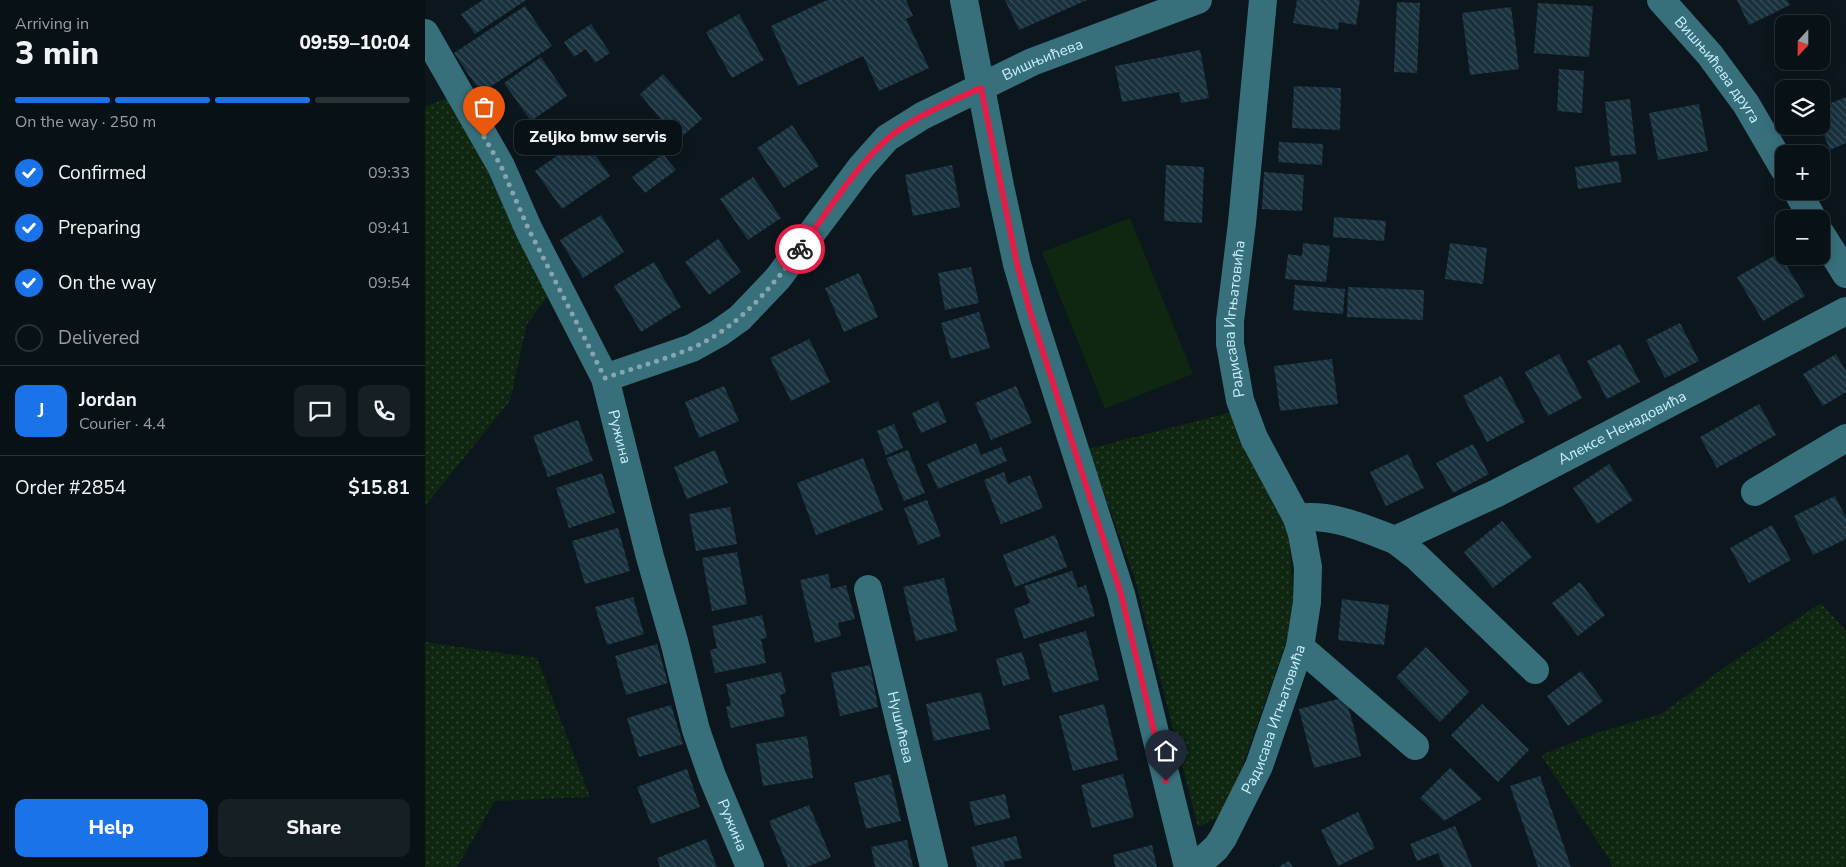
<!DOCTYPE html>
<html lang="en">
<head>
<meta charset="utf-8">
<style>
  :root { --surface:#081116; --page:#161f23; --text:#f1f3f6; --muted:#989da1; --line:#293135; --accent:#1a73e8 }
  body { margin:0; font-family:"Nunito Sans",sans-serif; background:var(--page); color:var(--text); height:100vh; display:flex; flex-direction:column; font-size:19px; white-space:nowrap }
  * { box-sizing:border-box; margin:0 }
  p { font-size:16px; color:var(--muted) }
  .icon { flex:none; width:28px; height:28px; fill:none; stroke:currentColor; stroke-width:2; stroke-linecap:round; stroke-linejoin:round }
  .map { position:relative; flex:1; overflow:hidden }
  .panel { display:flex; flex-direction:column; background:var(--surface); width:425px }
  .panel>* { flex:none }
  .needle { width:32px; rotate:201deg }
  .tools { position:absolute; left:1350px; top:15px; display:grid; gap:10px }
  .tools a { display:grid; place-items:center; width:55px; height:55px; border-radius:10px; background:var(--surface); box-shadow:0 2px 12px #0003,0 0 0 1px var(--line); font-size:25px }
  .pin { position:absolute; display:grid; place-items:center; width:42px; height:42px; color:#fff; margin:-51px -21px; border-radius:50% 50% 50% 0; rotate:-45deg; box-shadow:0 0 5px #0007 }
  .pin .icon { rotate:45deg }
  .courier { position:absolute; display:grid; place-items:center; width:50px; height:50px; margin:-25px; border:4px solid #e11d48; border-radius:50%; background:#fff; color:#222; box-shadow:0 1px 6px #0007 }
  .bubble { position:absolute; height:35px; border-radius:10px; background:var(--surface); box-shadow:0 2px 12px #0003,0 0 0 1px var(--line); font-size:16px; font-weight:800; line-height:35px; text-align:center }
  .overview em { font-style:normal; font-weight:800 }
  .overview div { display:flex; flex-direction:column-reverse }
  .overview { display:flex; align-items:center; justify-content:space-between; height:85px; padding:0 15px }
  h1 { font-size:32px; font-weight:800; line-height:38px }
  .bar { display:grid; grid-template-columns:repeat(4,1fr); gap:8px 5px; align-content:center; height:60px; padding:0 15px }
  .bar i { height:6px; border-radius:4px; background:var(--line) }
  .bar .current { background:var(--accent) }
  .bar p { grid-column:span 4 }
  .line { display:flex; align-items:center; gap:12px; padding:0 15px; border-top:1px solid var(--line) }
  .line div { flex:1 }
  .round { display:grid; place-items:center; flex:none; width:52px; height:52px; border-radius:10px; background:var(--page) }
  ol { padding:0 15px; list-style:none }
  li { display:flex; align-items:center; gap:15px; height:55px }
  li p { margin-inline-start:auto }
  li .icon { padding:5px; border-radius:50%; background:var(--accent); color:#fff; stroke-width:4 }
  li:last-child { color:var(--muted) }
  li i { width:28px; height:28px; border:2px solid var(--line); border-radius:50% }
  .action { display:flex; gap:10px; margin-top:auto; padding:10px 15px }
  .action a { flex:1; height:58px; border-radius:10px; background:var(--accent); color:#fff; font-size:20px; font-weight:800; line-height:58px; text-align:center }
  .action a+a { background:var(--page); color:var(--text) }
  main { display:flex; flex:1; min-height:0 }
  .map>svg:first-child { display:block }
  .grass { fill:url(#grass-dots) }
  .park { fill:#0f2611 }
  .building { fill:url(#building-back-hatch) }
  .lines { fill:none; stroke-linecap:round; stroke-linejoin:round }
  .minor { stroke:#376f7b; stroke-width:28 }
  .done { stroke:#86a5af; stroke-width:5; stroke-dasharray:0 9 }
  .route { stroke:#e11d48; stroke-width:6 }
  .labels { text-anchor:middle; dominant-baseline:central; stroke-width:4.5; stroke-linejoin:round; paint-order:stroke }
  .street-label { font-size:15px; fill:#c8f1fe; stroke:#0b171d }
</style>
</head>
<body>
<main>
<section class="panel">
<div class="overview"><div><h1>3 min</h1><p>Arriving in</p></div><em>09:59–10:04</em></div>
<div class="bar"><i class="current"></i><i class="current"></i><i class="current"></i><i></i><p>On the way · 250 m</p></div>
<ol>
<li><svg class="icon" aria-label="check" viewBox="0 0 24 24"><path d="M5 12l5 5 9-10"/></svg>Confirmed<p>09:33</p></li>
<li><svg class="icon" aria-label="check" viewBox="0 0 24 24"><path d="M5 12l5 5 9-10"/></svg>Preparing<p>09:41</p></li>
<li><svg class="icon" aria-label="check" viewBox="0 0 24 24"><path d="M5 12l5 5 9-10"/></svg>On the way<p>09:54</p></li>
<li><i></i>Delivered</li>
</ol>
<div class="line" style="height:90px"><b class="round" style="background:var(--accent);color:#fff">J</b><div><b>Jordan</b><p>Courier · 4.4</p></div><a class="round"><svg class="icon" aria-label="chat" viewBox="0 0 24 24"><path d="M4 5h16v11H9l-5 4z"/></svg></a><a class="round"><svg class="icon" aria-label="phone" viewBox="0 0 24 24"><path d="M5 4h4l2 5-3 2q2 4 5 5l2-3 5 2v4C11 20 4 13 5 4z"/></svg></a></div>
<div class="line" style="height:65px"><div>Order #2854</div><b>$15.81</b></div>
<div class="action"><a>Help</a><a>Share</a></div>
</section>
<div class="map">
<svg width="1421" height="867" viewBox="0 0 1421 867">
  <defs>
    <pattern id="grass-dots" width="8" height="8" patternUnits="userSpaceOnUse" patternTransform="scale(1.25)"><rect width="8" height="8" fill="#0f2611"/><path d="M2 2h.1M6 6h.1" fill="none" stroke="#304635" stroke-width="1.8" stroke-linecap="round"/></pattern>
    <pattern id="building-back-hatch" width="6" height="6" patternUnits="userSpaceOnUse" patternTransform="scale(1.25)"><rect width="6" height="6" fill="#18313d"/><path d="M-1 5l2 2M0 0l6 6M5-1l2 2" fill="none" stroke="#384f5a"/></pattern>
  </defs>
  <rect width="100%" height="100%" fill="#0b171d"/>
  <g class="grass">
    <polygon points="33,93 132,284 102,324 85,401 0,506 0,107"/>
    <polygon points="807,412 859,521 865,543 868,602 862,640 801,813 773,827 710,579 663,449"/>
    <polygon points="1396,603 1421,631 1421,867 1187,867 1184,859 1116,755 1174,732 1236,714 1304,664"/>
    <polygon points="0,642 112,658 165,797 70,801 32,867 0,867"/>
  </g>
  <polygon class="park" points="705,218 768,374 680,409 617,252"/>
  <g class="building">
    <polygon points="58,0 101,0 50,34 36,14"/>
    <polygon points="402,0 481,0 488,16 481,19 504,68 454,91 438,56 373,86 346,26"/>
    <polygon points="580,0 662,0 594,30"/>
    <polygon points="872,0 935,0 931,25 914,22 913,30 868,23"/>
    <polygon points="1312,0 1362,0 1365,5 1324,25"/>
    <polygon points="972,2 995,3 992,73 969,72"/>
    <polygon points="1113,3 1168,6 1164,57 1109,53"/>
    <polygon points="100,6 127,46 56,93 29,53"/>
    <polygon points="1086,7 1094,69 1045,75 1037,13"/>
    <polygon points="314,14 339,60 307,78 281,32"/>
    <polygon points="166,24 185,53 170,63 161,49 149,57 139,42"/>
    <polygon points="775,50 784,98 756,103 754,92 697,102 690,66"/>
    <polygon points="116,57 142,96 106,121 79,83"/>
    <polygon points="1134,69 1159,71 1157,113 1132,111"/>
    <polygon points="238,74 277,119 253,140 215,94"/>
    <polygon points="869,86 916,88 915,130 867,128"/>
    <polygon points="1421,97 1421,143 1405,150 1395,126 1396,126 1396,107"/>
    <polygon points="1205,99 1211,154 1186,156 1180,102"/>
    <polygon points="1274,104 1283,151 1233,160 1224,113"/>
    <polygon points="367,125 394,166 359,188 332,148"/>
    <polygon points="158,138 185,176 137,209 110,171"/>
    <polygon points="854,142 898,144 897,165 853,162"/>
    <polygon points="238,154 251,170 220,193 207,177"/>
    <polygon points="1193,161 1197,182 1153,189 1150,167"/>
    <polygon points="527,165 535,207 488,216 480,175"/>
    <polygon points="741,165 779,167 777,223 739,221"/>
    <polygon points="839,172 879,175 877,211 837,209"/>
    <polygon points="328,177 356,218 323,240 295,199"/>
    <polygon points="176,215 199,252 158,278 135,240"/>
    <polygon points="909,217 961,221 959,241 908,237"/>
    <polygon points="293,239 316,272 284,295 260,262"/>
    <polygon points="878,243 905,246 901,282 860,279 863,254 877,256"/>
    <polygon points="1025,243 1062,248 1058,284 1020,279"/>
    <polygon points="1354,253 1380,296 1338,321 1312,277"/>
    <polygon points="229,262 256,307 216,332 189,286"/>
    <polygon points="546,267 554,303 520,310 513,273"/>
    <polygon points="434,273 453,317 419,332 400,288"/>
    <polygon points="870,285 920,289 918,314 868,310"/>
    <polygon points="923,287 999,290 998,320 922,317"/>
    <polygon points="554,312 565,348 526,359 516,323"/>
    <polygon points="1255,323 1274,361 1240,378 1221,340"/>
    <polygon points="384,339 405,382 366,401 345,358"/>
    <polygon points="1195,344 1215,382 1182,399 1162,361"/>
    <polygon points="1134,354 1157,398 1123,416 1100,372"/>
    <polygon points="1411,354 1421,371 1421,392 1398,406 1378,374"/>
    <polygon points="907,359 913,404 855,411 849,366"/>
    <polygon points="1076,376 1100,422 1062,442 1038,396"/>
    <polygon points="299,386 314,421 274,438 260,402"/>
    <polygon points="591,386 607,423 566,440 550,403"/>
    <polygon points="513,401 522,422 496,433 487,413"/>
    <polygon points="1334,404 1351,435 1292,468 1275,437"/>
    <polygon points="153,420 168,461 123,477 108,436"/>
    <polygon points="469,424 478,448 461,455 452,431"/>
    <polygon points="551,443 556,455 576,447 582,461 513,489 502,464"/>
    <polygon points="1048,444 1064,474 1028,493 1011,463"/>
    <polygon points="290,450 303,483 262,499 249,467"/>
    <polygon points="483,450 500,493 479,501 461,458"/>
    <polygon points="983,454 999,488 961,506 945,472"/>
    <polygon points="438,458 458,510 391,535 372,483"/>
    <polygon points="1184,464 1208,500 1172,524 1148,488"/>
    <polygon points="579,472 583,484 605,475 618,508 576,524 559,480"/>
    <polygon points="177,473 190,513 144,528 131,488"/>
    <polygon points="1410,496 1421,518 1421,539 1388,555 1369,516"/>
    <polygon points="502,500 516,536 493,545 479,508"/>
    <polygon points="305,507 312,544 271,551 264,514"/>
    <polygon points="1077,521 1107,557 1068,588 1039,552"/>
    <polygon points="1347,525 1366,560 1324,583 1305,548"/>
    <polygon points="193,528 205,571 160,584 147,541"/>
    <polygon points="630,535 642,567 590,587 578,555"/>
    <polygon points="312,552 322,604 287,611 277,558"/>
    <polygon points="647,571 653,588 661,585 670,616 599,639 589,609 605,603 599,586"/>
    <polygon points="403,574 406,589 421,585 430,619 413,623 416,636 390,643 375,580"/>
    <polygon points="519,578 532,631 491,641 478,587"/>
    <polygon points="1155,582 1180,615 1153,636 1127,603"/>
    <polygon points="208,597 219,634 182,645 170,607"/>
    <polygon points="917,599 964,605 959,645 913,640"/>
    <polygon points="337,615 342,638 336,639 341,663 290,673 285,650 292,648 287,626"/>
    <polygon points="661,631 674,680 628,693 614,644"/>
    <polygon points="232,644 243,683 201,695 190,656"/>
    <polygon points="1001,647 1044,692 1015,722 971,677"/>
    <polygon points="597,652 605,679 578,686 571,659"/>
    <polygon points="445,665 453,707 415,716 406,673"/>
    <polygon points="1156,671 1178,701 1143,726 1122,696"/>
    <polygon points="356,672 361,693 355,695 360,716 306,728 301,707 306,705 301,684"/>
    <polygon points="556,692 565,729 509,741 501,704"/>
    <polygon points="921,697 936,756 889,768 874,709"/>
    <polygon points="679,704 693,760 648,771 634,716"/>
    <polygon points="1057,704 1104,750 1073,782 1026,735"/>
    <polygon points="246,705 258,744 214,757 202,718"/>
    <polygon points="382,736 388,778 338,786 331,744"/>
    <polygon points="1025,768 1057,799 1019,821 995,798"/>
    <polygon points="262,769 275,807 226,824 212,787"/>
    <polygon points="465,774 476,821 441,829 429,783"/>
    <polygon points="698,774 709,817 667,828 656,785"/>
    <polygon points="1115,776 1146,867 1113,867 1085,786"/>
    <polygon points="580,794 585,818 550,826 544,802"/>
    <polygon points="384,805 406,857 382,867 363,867 344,821"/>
    <polygon points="933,812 950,848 913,866 896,830"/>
    <polygon points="1030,826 1047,867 1019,867 1013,853 992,861 985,844"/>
    <polygon points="591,836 597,858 578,862 580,867 552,867 546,847"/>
    <polygon points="281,839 292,867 235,867 232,858"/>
    <polygon points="482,840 488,867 450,867 446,847"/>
    <polygon points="727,845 732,867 690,867 688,855"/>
    <polygon points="864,861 868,867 853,867"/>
  </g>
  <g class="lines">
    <g class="minor">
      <polyline points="539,0 575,186 592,264 607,315 696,594 763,867"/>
      <path id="s1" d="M1236,0L1285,55L1321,104L1359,169"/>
      <path id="s2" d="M0,33L76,166L104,230L180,378L225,557L249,641L271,730L287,776L325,867"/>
      <polyline points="1372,191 1388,219"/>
      <polyline points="1396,234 1421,274"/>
      <path id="s3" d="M180,378L267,348L294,333L315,318L353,278L437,166L462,138L497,116L607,62L773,0"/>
      <polyline points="1330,492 1421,438"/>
      <path id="s4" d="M872,518C906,513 938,528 970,540L1072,493L1421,311"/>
      <polyline points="970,540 992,557 1110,670"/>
      <path id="s5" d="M443,589L509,867"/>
      <polyline points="875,647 990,746"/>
      <path id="s6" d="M770,867L791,848L798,838L834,766L875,647L882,602L883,567L877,534L872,518L829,438L815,400L805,344V321L817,223L838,0"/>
    </g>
  </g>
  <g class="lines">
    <path class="done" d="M59,137L76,166L104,230L180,378C209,368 239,360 267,348C313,328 346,288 375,249"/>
    <path class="route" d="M375,249C403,212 427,171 461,140C484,119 527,101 556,88L592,264L606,315L696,594L741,781"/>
  </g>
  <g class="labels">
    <g class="street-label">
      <text stroke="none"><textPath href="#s3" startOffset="556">Вишњићева</textPath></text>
      <text stroke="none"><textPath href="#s1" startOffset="90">Вишњићева друга</textPath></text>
      <text stroke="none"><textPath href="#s6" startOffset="591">Радисава Игњатовића</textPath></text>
      <text stroke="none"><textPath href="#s4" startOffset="355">Алексе Ненадовића</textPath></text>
      <text stroke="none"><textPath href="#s2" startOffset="450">Ружина</textPath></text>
      <text stroke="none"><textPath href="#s6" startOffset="170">Радисава Игњатовића</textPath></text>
      <text stroke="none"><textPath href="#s5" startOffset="142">Нушићева</textPath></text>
      <text stroke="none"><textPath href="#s2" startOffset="855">Ружина</textPath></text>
    </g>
  </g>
</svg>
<div class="tools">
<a><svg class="needle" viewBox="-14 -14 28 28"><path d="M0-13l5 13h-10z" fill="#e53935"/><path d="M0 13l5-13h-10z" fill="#989da1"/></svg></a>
<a><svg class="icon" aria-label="layers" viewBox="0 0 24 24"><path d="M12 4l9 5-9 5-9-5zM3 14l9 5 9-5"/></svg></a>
<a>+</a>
<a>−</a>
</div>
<div class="pin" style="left:59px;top:137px;background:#ea580c"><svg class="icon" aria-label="bag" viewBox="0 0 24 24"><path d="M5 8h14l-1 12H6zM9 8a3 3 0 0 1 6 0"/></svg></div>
<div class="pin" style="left:741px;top:781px;background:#1f2937"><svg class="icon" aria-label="home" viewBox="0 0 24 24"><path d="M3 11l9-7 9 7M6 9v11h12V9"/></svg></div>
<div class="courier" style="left:375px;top:249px"><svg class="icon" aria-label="bike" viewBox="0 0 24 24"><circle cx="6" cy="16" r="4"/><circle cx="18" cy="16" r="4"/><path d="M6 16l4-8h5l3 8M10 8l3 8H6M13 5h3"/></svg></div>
<div class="bubble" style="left:89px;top:120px;width:168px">Zeljko bmw servis</div>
</div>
</main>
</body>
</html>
